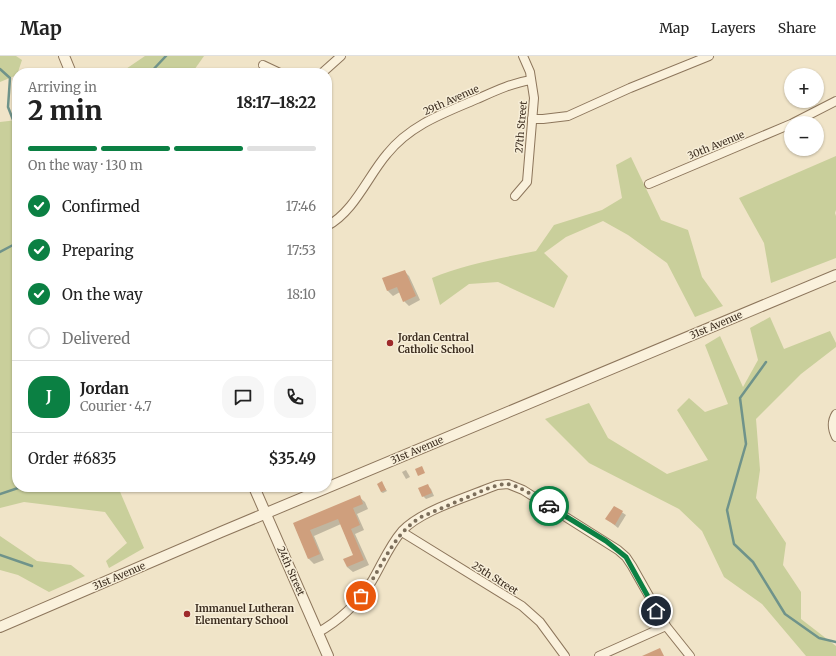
<!DOCTYPE html>
<html lang="en">
<head>
<meta charset="utf-8">
<style>
  :root { --surface:#fff; --page:#f6f6f6; --text:#222; --muted:#767676; --line:#e0e0e0; --accent:#0b8043 }
  body { margin:0; font-family:Merriweather,serif; background:var(--page); color:var(--text); height:100vh; display:flex; flex-direction:column; font-size:15px; white-space:nowrap }
  * { box-sizing:border-box; margin:0 }
  p { font-size:13px; color:var(--muted) }
  .icon { flex:none; width:22px; height:22px; fill:none; stroke:currentColor; stroke-width:2; stroke-linecap:round; stroke-linejoin:round }
  .map { position:relative; flex:1; overflow:hidden }
  .details { position:absolute; left:12px; top:12px; width:320px; height:424px; display:flex; flex-direction:column; background:var(--surface); border-radius:16px; box-shadow:0 1px 3px #0004 }
  .details>* { flex:none }
  .controls { position:absolute; left:784px; top:12px; display:grid; gap:8px }
  .controls a { display:grid; place-items:center; width:40px; height:40px; border-radius:50%; background:var(--surface); box-shadow:0 1px 3px #0004; font-size:20px }
  .pin { position:absolute; display:grid; place-items:center; width:34px; height:34px; color:#fff; margin:-17px; border:2px solid #fff; border-radius:50%; box-shadow:0 1px 4px #0007 }
  .courier { position:absolute; display:grid; place-items:center; width:40px; height:40px; margin:-20px; border:3px solid #0b8043; border-radius:50%; background:#fff; color:#222; box-shadow:0 1px 5px #0007 }
  .headline em { font-style:normal; font-weight:800 }
  .headline div { display:flex; flex-direction:column-reverse }
  .headline { display:flex; align-items:center; justify-content:space-between; height:68px; padding:0 16px }
  h1 { font-size:26px; font-weight:800; line-height:30px }
  .bar { display:grid; grid-template-columns:repeat(4,1fr); gap:6px 4px; align-content:center; height:48px; padding:0 16px }
  .bar i { height:5px; border-radius:3px; background:var(--line) }
  .bar .current { background:var(--accent) }
  .bar p { grid-column:span 4 }
  .line { display:flex; align-items:center; gap:10px; padding:0 16px; border-top:1px solid var(--line) }
  .line div { flex:1 }
  .round { display:grid; place-items:center; flex:none; width:42px; height:42px; border-radius:16px; background:var(--page) }
  ol { padding:0 16px; list-style:none }
  li { display:flex; align-items:center; gap:12px; height:44px }
  li p { margin-inline-start:auto }
  li .icon { padding:4px; border-radius:50%; background:var(--accent); color:#fff; stroke-width:4 }
  li:last-child { color:var(--muted) }
  li i { width:22px; height:22px; border:2px solid var(--line); border-radius:50% }
  header { display:flex; align-items:center; gap:24px; box-sizing:border-box; height:56px; padding:0 20px; background:var(--surface); border-bottom:1px solid var(--line) }
  header strong { font-size:19px }
  nav { display:flex; gap:22px; margin-inline-start:auto; font-size:14px }
  .map>svg:first-child { display:block }
  .green { fill:#c9cf9b }
  .shadow { fill:#0003 }
  .lines { fill:none; stroke-linecap:round; stroke-linejoin:round }
  .stream { stroke:#6f938a; stroke-width:2.5 }
  .building { fill:#cf9f7d }
  .minor-casing { stroke:#8d765c; stroke-width:10 }
  .tertiary-casing { stroke:#8d765c; stroke-width:12 }
  .minor { stroke:#faf1dc; stroke-width:8 }
  .tertiary { stroke:#faf1dc; stroke-width:10 }
  .done { stroke:#7c6e5b; stroke-width:4; stroke-dasharray:0 7.2 }
  .route { stroke:#0b8043; stroke-width:5 }
  .poi-dot { fill:#9e2a2b; stroke:#f7eed8; stroke-width:1.5 }
  .labels { text-anchor:middle; dominant-baseline:central; stroke-width:3; stroke-linejoin:round; paint-order:stroke }
  .street-label { font-size:10px; fill:#3d2e20; stroke:#f7eed8 }
  .poi-label { font-size:10px; font-weight:bold; fill:#3d2e20; stroke:#f7eed8; text-anchor:start }
</style>
</head>
<body>
<header>
<strong>Map</strong>
<nav><a>Map</a><a>Layers</a><a>Share</a></nav>
</header>
<div class="map">
<svg width="836" height="600" viewBox="0 0 836 600">
  <rect width="100%" height="100%" fill="#f0e4c8"/>
  <g class="green">
    <polygon points="0,0 16,0 22,4 17,19 0,26"/>
    <polygon points="145,0 204,0 192,17 120,17"/>
    <polygon points="17,64 17,431 118,431 144,492 109,512 106,505 127,487 105,456 24,446 0,452 0,66"/>
    <polygon points="836,100 836,154 835,157 836,160 836,202 771,227 764,187 739,142"/>
    <path d="M631,101L661,164L688,174L702,221L723,250L695,261L667,207L628,179L603,165L566,181L544,197L568,220L554,252L498,226L469,228L440,249L432,222C465,208 501,202 536,195L554,169L602,154L622,142L616,109Z"/>
    <polygon points="770,261 784,293 830,275 836,287 836,291 801,318 756,363 760,414 756,442 786,487 783,509 801,536 801,563 836,590 836,600 806,600 762,548 724,521 702,475 679,453 589,407 545,363 589,347 608,382 667,418 708,404 677,354 689,342 705,356 728,348 705,289 720,280 743,331 758,304 750,272"/>
    <polygon points="0,480 37,505 71,509 85,520 49,536 18,519 0,514"/>
  </g>
  <g class="shadow">
    <polygon points="404,215 409,220 420,244 409,250 404,245 400,236 393,240 388,235 383,223"/>
    <polygon points="406,414 410,421 406,423 402,416"/>
    <polygon points="382,427 387,435 383,437 381,436"/>
    <polygon points="428,430 431,433 434,440 426,443 423,440"/>
    <polygon points="359,441 365,446 368,453 357,458 364,474 355,478 369,509 353,516 347,511 354,499 341,468 314,480 324,504 314,508 309,503 294,468"/>
    <polygon points="614,451 626,459 618,472 607,463"/>
  </g>
  <g class="lines">
    <g class="stream">
      <polyline points="0,13 10,22 8,51 17,74"/>
      <polyline points="150,17 166,0"/>
      <polyline points="0,196 13,189 17,173"/>
      <polyline points="766,306 740,342 746,388 727,454 734,488 753,506 785,558 819,582 836,586"/>
      <polyline points="0,438 21,431"/>
      <polyline points="0,499 32,510"/>
    </g>
  </g>
  <g class="building">
    <polygon points="405,214 416,240 403,246 397,231 387,235 382,222"/>
    <polygon points="422,410 425,417 418,420 415,413"/>
    <polygon points="382,425 386,434 381,436 377,428"/>
    <polygon points="428,428 432,437 422,441 418,432"/>
    <polygon points="360,439 363,448 353,452 360,469 351,473 364,504 347,511 343,503 353,499 338,463 310,474 320,498 308,503 293,467"/>
    <polygon points="614,450 623,455 615,469 605,463"/>
    <polygon points="660,592 664,600 642,600"/>
  </g>
  <g class="lines">
    <defs>
      <g id="minor">
        <polyline points="263,9 280,17"/>
        <polyline points="322,17 341,0"/>
        <polyline points="532,63 543,63 568,60 630,32 709,0"/>
        <polyline points="793,67 836,45"/>
        <polyline points="649,128 791,68"/>
        <polyline points="515,140 527,126 534,42 530,16 523,0"/>
        <path d="M327,170C354,156 368,120 387,98C410,69 444,57 477,43C495,35 512,27 531,24"/>
        <path d="M836,358C831,366 832,373 836,381"/>
        <polyline points="402,476 522,550 540,566 565,600"/>
        <path d="M317,577C341,564 358,547 372,525C382,508 389,490 402,475C421,455 462,443 489,432L497,429L508,428L523,434L618,494L626,501L632,510L666,570L690,600"/>
        <polyline points="599,600 666,570"/>
      </g>
      <g id="tertiary">
        <polyline points="64,0 71,17"/>
        <polyline points="254,431 328,600"/>
        <polyline points="0,571 221,476 836,219"/>
      </g>
    </defs>
    <use href="#minor" class="minor-casing"/>
    <use href="#tertiary" class="tertiary-casing"/>
    <use href="#minor" class="minor"/>
    <use href="#tertiary" class="tertiary"/>
  </g>
  <g class="lines">
    <path class="done" d="M361,540C382,514 391,479 421,461L489,432C495,430 501,428 507,428C519,429 538,443 549,450"/>
    <polyline class="route" points="549,450 606,485 626,501 656,555"/>
  </g>
  <g class="poi-dot">
    <circle cx="390" cy="287" r="4"/>
    <circle cx="187" cy="558" r="4"/>
  </g>
  <g class="labels">
    <g class="street-label">
      <text transform="translate(451 44) rotate(-24)">29th Avenue</text>
      <text transform="translate(521 71) rotate(-85)">27th Street</text>
      <text transform="translate(716 89) rotate(-22)">30th Avenue</text>
      <text transform="translate(716 269) rotate(-23)">31st Avenue</text>
      <text transform="translate(417 394) rotate(-23)">31st Avenue</text>
      <text transform="translate(291 515) rotate(66)">24th Street</text>
      <text transform="translate(119 520) rotate(-23)">31st Avenue</text>
      <text transform="translate(495 522) rotate(32)">25th Street</text>
    </g>
    <g class="poi-label">
      <text x="398" y="281">Jordan Central<tspan x="398" dy="12">Catholic School</tspan></text>
      <text x="195" y="552">Immanuel Lutheran<tspan x="195" dy="12">Elementary School</tspan></text>
    </g>
  </g>
</svg>
<div class="controls">
<a>+</a>
<a>−</a>
</div>
<div class="pin" style="left:361px;top:540px;background:#ea580c"><svg class="icon" aria-label="bag" viewBox="0 0 24 24"><path d="M5 8h14l-1 12H6zM9 8a3 3 0 0 1 6 0"/></svg></div>
<div class="pin" style="left:656px;top:555px;background:#1f2937"><svg class="icon" aria-label="home" viewBox="0 0 24 24"><path d="M3 11l9-7 9 7M6 9v11h12V9"/></svg></div>
<div class="courier" style="left:549px;top:450px"><svg class="icon" aria-label="car" viewBox="0 0 24 24"><path d="M5 17H2v-5l4-1 3-4h7l3 4 3 1v5h-3M9 17h6M6 11h13"/><circle cx="7" cy="17" r="2"/><circle cx="17" cy="17" r="2"/></svg></div>
<section class="details">
<div class="headline"><div><h1>2 min</h1><p>Arriving in</p></div><em>18:17–18:22</em></div>
<div class="bar"><i class="current"></i><i class="current"></i><i class="current"></i><i></i><p>On the way · 130 m</p></div>
<ol>
<li><svg class="icon" aria-label="check" viewBox="0 0 24 24"><path d="M5 12l5 5 9-10"/></svg>Confirmed<p>17:46</p></li>
<li><svg class="icon" aria-label="check" viewBox="0 0 24 24"><path d="M5 12l5 5 9-10"/></svg>Preparing<p>17:53</p></li>
<li><svg class="icon" aria-label="check" viewBox="0 0 24 24"><path d="M5 12l5 5 9-10"/></svg>On the way<p>18:10</p></li>
<li><i></i>Delivered</li>
</ol>
<div class="line" style="height:72px"><b class="round" style="background:var(--accent);color:#fff">J</b><div><b>Jordan</b><p>Courier · 4.7</p></div><a class="round"><svg class="icon" aria-label="chat" viewBox="0 0 24 24"><path d="M4 5h16v11H9l-5 4z"/></svg></a><a class="round"><svg class="icon" aria-label="phone" viewBox="0 0 24 24"><path d="M5 4h4l2 5-3 2q2 4 5 5l2-3 5 2v4C11 20 4 13 5 4z"/></svg></a></div>
<div class="line" style="height:52px"><div>Order #6835</div><b>$35.49</b></div>
</section>
</div>
</body>
</html>
